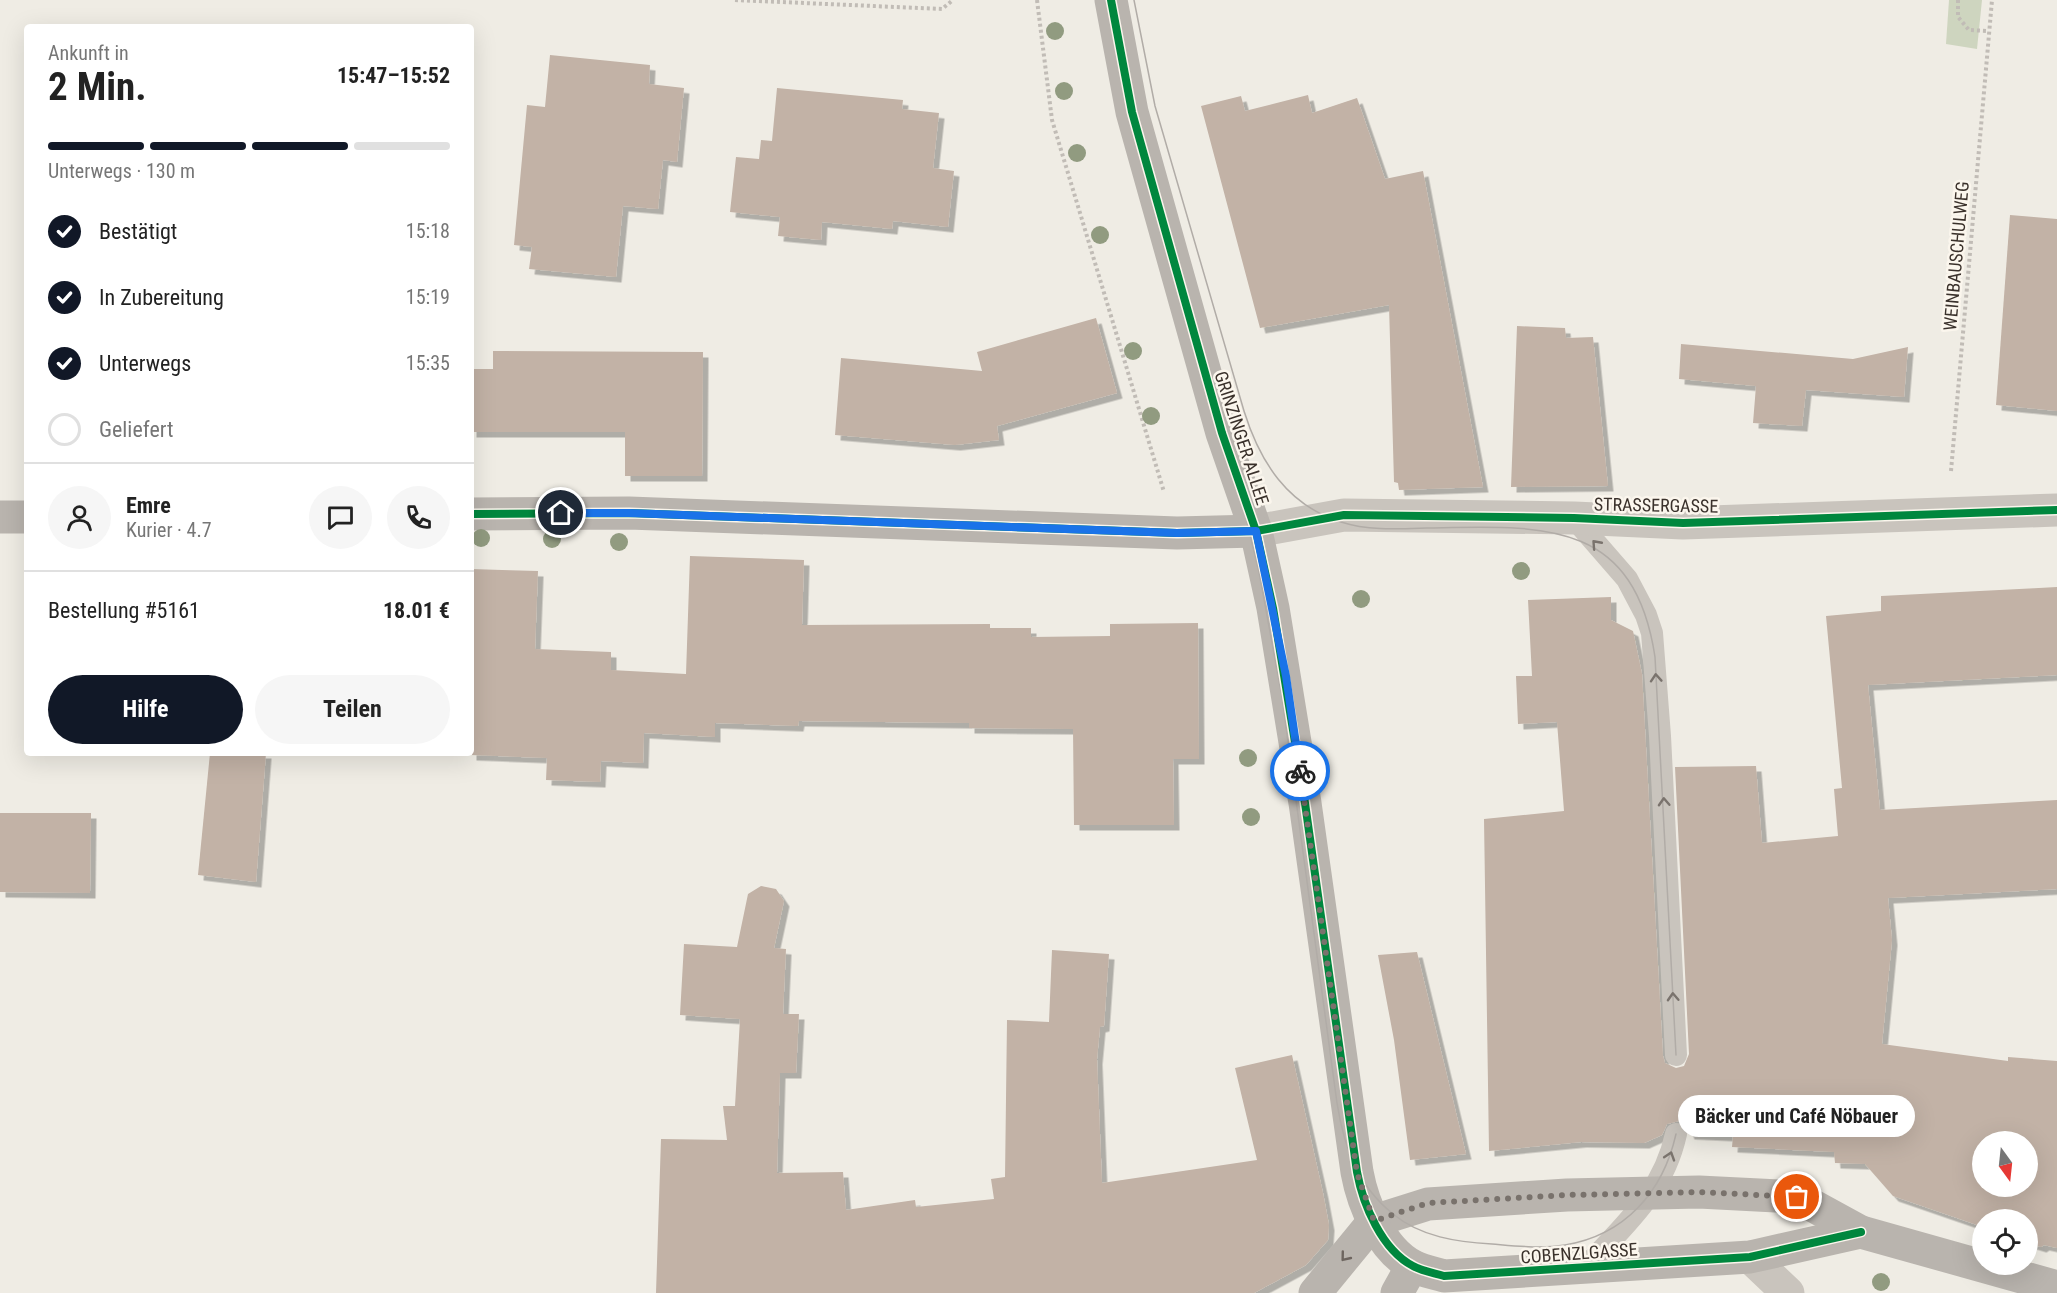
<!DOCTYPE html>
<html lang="de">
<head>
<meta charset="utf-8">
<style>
  :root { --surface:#fff; --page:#f6f6f6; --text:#222; --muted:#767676; --line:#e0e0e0; --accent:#111827 }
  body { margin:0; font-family:"Roboto Condensed",sans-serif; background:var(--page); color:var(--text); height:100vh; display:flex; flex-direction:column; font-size:22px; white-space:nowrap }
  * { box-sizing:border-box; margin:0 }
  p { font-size:20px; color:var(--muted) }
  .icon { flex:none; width:33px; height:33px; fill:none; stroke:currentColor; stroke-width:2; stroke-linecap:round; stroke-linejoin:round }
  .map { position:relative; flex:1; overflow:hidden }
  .details { position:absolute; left:24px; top:24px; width:450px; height:732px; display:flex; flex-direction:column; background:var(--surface); border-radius:6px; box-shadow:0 6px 24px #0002 }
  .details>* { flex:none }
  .needle { width:39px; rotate:165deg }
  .tools { position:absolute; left:1972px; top:1131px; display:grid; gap:12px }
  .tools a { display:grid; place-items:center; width:66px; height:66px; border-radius:50%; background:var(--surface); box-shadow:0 6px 24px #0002; font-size:30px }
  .pin { position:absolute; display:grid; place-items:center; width:51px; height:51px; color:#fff; margin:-26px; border:3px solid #fff; border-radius:50%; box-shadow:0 2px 6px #0007 }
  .courier { position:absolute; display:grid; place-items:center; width:60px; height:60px; margin:-30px; border:4px solid #1a73e8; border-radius:50%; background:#fff; color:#222; box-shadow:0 2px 8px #0007 }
  .bubble { position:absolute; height:42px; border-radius:21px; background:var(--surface); box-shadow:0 6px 24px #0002; font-size:20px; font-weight:700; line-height:42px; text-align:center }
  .headline em { font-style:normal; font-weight:700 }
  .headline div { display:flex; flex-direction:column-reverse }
  .headline { display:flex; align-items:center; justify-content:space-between; height:102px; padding:0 24px }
  h1 { font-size:39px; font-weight:700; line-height:45px }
  .bar { display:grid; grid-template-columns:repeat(4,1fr); gap:9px 6px; align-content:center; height:72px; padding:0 24px }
  .bar i { height:8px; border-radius:4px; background:var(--line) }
  .bar .on { background:var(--accent) }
  .bar p { grid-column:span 4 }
  .line { display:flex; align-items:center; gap:15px; padding:0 24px; border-top:2px solid var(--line) }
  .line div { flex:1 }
  .round { display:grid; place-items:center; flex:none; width:63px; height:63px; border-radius:32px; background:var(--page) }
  ol { padding:0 24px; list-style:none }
  li { display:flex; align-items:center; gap:18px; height:66px }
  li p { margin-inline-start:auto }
  li .icon { padding:6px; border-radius:50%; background:var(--accent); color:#fff; stroke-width:4 }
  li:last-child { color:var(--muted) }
  li i { width:33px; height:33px; border:3px solid var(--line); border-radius:50% }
  .button { display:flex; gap:12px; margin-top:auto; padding:12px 24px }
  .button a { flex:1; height:69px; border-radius:36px; background:var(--accent); color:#fff; font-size:24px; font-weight:700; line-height:69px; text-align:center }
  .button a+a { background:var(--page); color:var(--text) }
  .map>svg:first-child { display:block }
  .green { fill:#ced5bf }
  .building { fill:#c2b2a6; fill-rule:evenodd; filter:url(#shadow) }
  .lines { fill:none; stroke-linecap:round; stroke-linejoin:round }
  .path { stroke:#c1bcb6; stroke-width:4; stroke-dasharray:3 3; stroke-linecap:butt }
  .lane { stroke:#c9c4bd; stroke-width:22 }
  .street { stroke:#c9c4bd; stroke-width:33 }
  .secondary { stroke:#b9b4ae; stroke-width:33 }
  .tram { stroke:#b1aca7; stroke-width:1.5 }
  .cycleway-casing { stroke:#fbf6ed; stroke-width:11 }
  .cycleway { stroke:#00873e; stroke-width:8 }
  .tree { fill:#919b80 }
  .oneway { stroke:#7a736d }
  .oneway2 { stroke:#6d655f }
  .done { stroke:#79726c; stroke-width:6; stroke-dasharray:0 10.8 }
  .route { stroke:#1a73e8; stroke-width:8 }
  .labels { text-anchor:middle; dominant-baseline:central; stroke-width:5; stroke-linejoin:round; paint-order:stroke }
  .street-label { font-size:18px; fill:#3a312b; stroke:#fbf6ed }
</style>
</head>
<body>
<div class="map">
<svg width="2057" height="1293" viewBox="0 0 2057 1293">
  <defs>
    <filter id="shadow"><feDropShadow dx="5.5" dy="5.5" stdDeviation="0" flood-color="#0004"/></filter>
  </defs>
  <rect width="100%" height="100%" fill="#efece4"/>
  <polygon class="green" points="1949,0 1982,0 1977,49 1946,44"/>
  <g class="building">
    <polygon points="550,55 650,65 649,84 684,88 677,162 663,160 658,209 623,206 616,277 529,269 532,247 514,245 527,105 545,107"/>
    <polygon points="777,88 903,100 902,109 939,113 933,168 954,171 948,227 893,221 892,229 822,222 821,240 778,236 780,217 730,212 736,157 759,159 761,140 772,141"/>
    <polygon points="1308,95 1312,113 1357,98 1385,179 1423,171 1483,487 1399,490 1398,483 1394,482 1389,305 1260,328 1201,106 1241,96 1245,111"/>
    <polygon points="2010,215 2057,219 2057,411 1996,405"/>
    <polygon points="1096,318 1117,393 997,426 999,440 955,445 835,435 841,358 982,371 977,352"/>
    <polygon points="1517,326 1565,328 1566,338 1593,337 1608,486 1511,487"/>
    <polygon points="1681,344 1853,359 1908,347 1904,397 1806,390 1802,426 1753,423 1756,386 1679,379"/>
    <polygon points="493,351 703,352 702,476 625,476 625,432 471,432 471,369 493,369"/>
    <polygon points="690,556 804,560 802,625 990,624 990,628 1031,628 1031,637 1110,636 1110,624 1198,623 1199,759 1173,759 1174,825 1074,825 1073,729 969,728 969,723 799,721 798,726 715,723 715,737 644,733 643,763 601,761 600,782 546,780 547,758 471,755 471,569 538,571 535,649 611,652 611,670 686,674"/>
    <path d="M2057,587V675L1868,685L1880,810L2057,800V889L1888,898L1892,940L1882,1044L2008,1061V1057L2057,1061V1248L2044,1245L2041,1247L2028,1243V1220H1983V1227L1893,1196L1865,1164L1835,1163L1834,1152L1732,1147L1733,1136L1689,1134L1686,1125L1679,1121L1667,1124L1662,1135L1644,1143L1581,1142L1489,1151L1484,819L1564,811L1557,722L1518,724L1516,676H1532L1528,600L1611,597V620L1633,631L1642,674L1663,1056L1665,1063L1676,1068L1684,1066L1689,1054L1675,767L1756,766L1762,843L1838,836L1834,789L1842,788L1826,616L1881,611V596ZM1983,1142H2028V1186H1983Z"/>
    <polygon points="210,753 266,753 256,882 198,875"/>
    <polygon points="0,813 91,813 90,893 0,892"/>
    <polygon points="761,886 776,889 784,901 774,948 786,949 783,1014 799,1014 796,1073 780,1073 777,1173 843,1172 846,1210 915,1200 916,1207 994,1199 991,1179 1005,1177 1007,1020 1049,1022 1052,950 1109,954 1104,1026 1100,1027 1097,1059 1102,1183 1257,1160 1235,1068 1292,1055 1323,1193 1329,1225 1328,1240 1306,1265 1254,1293 656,1293 661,1139 727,1140 723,1106 735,1106 740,1019 680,1015 684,944 737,947 748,894"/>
    <polygon points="1417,952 1466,1154 1410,1160 1394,1040 1378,955"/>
  </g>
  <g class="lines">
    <g class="path">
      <polyline points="735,0 942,9 953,0"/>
      <polyline points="1037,0 1052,120 1164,492"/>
      <polyline points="1958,0 1958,17 1969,30 1988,31"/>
      <polyline points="1951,471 1992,0"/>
    </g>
    <g class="lane">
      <polyline points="1574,518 1627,579 1646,615 1652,633 1660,736 1676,1055"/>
      <path d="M1586,1267C1625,1224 1663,1193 1676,1134"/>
    </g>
    <g class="street">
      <polyline points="1256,531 1344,515 1574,518 1683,523 2057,510"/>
      <polyline points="1750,1257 1788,1293"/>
    </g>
    <g class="secondary">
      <path d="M1111,0L1132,112L1222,433L1256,531L1273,608L1305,803L1357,1172C1363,1205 1382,1250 1413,1266C1422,1271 1434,1273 1444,1276L1750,1257L1861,1232"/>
      <polyline points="471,514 629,513 1177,533 1256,531"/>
      <polyline points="0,517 27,517"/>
      <polyline points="1374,1221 1428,1204 1567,1195 1699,1192 1797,1197 1861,1232 2057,1287"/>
      <polyline points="1315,1293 1374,1221"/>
      <polyline points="1397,1293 1412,1266"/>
    </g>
    <g class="tram">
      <path d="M1114,0L1131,96L1219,406L1259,572L1282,697L1337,1103C1344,1147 1357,1185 1393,1214C1421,1237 1457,1242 1492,1244C1516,1246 1541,1249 1565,1245C1625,1235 1663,1192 1676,1134"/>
      <path d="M1134,0L1155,106L1244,411C1260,462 1287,505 1341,522C1369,531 1398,529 1427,528C1540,526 1634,517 1655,657L1676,1055"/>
    </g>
    <defs>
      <g id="cycleway">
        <path d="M1111,0L1132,112L1222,433L1256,531L1273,608L1305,803L1357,1172C1363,1205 1382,1250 1413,1266C1422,1271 1434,1273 1444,1276L1750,1257L1861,1232"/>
        <polyline points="471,514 629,513 1177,533 1256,531 1344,515 1574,518 1683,523 2057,510"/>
      </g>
    </defs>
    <use href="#cycleway" class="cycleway-casing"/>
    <use href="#cycleway" class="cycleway"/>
  </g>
  <g class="tree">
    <circle cx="1055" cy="31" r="9"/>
    <circle cx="1064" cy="91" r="9"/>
    <circle cx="1077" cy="153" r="9"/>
    <circle cx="1100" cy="235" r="9"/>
    <circle cx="1133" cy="351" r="9"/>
    <circle cx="1151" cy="416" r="9"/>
    <circle cx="481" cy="538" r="9"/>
    <circle cx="552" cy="539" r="9"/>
    <circle cx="619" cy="542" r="9"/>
    <circle cx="1521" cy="571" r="9"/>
    <circle cx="1361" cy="599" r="9"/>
    <circle cx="1248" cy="758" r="9"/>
    <circle cx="1251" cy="817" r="9"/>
    <circle cx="1881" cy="1282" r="9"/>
  </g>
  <defs><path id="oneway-chevron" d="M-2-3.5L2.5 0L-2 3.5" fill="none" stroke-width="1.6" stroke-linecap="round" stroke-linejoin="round" transform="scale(1.5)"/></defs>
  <g class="oneway">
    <use href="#oneway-chevron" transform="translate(1596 544) rotate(-132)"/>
    <use href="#oneway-chevron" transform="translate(1656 678) rotate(-94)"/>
    <use href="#oneway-chevron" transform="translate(1664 802) rotate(-93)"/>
    <use href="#oneway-chevron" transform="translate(1673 997) rotate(-93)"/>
    <use href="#oneway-chevron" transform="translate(1670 1156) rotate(-72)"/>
  </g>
  <use class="oneway2" href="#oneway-chevron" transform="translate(1345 1257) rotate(129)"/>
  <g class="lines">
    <polyline class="done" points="1300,771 1357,1173 1374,1221 1428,1203 1567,1195 1699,1192 1797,1197"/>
    <polyline class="route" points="561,513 629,513 1177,533 1256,531 1286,676 1300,771"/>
  </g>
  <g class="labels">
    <g class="street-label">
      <text transform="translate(1956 256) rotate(-85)">WEINBAUSCHULWEG</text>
      <text transform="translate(1242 438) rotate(72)">GRINZINGER ALLEE</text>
      <text transform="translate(1656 505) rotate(1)">STRASSERGASSE</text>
      <text transform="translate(1579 1253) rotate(-4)">COBENZLGASSE</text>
    </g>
  </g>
</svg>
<div class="tools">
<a><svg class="needle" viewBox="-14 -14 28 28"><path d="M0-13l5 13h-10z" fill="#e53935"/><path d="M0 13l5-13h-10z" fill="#767676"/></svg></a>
<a><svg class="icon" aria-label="locate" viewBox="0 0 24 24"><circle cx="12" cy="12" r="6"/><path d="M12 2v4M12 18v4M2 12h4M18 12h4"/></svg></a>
</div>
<div class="pin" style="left:1797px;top:1197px;background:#ea580c"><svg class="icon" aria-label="bag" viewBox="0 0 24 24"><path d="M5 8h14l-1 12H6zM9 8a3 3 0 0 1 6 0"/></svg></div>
<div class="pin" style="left:561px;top:513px;background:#1f2937"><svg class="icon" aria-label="home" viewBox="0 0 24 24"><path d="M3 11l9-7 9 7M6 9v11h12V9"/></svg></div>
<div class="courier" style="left:1300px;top:771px"><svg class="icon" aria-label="bike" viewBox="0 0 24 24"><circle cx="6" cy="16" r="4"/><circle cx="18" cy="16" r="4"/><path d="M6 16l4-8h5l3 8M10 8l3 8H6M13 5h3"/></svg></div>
<div class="bubble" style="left:1678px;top:1095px;width:237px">Bäcker und Café Nöbauer</div>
<section class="details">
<div class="headline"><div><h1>2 Min.</h1><p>Ankunft in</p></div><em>15:47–15:52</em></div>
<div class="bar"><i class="on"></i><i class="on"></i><i class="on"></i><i></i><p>Unterwegs · 130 m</p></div>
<ol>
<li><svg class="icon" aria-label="check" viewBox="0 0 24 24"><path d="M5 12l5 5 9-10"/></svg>Bestätigt<p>15:18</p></li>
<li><svg class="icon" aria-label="check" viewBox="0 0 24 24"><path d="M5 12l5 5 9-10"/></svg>In Zubereitung<p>15:19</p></li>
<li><svg class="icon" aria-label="check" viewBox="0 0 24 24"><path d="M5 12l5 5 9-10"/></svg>Unterwegs<p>15:35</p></li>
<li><i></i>Geliefert</li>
</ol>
<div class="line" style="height:108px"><a class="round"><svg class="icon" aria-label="person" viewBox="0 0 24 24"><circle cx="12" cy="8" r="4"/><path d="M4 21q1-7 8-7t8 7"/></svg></a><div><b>Emre</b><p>Kurier · 4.7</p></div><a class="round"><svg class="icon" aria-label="chat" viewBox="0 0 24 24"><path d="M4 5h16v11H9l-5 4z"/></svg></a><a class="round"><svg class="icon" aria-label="phone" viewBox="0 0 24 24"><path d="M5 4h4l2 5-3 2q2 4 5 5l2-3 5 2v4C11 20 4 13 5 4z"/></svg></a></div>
<div class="line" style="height:78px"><div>Bestellung #5161</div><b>18.01 €</b></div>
<div class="button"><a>Hilfe</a><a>Teilen</a></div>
</section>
</div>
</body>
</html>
